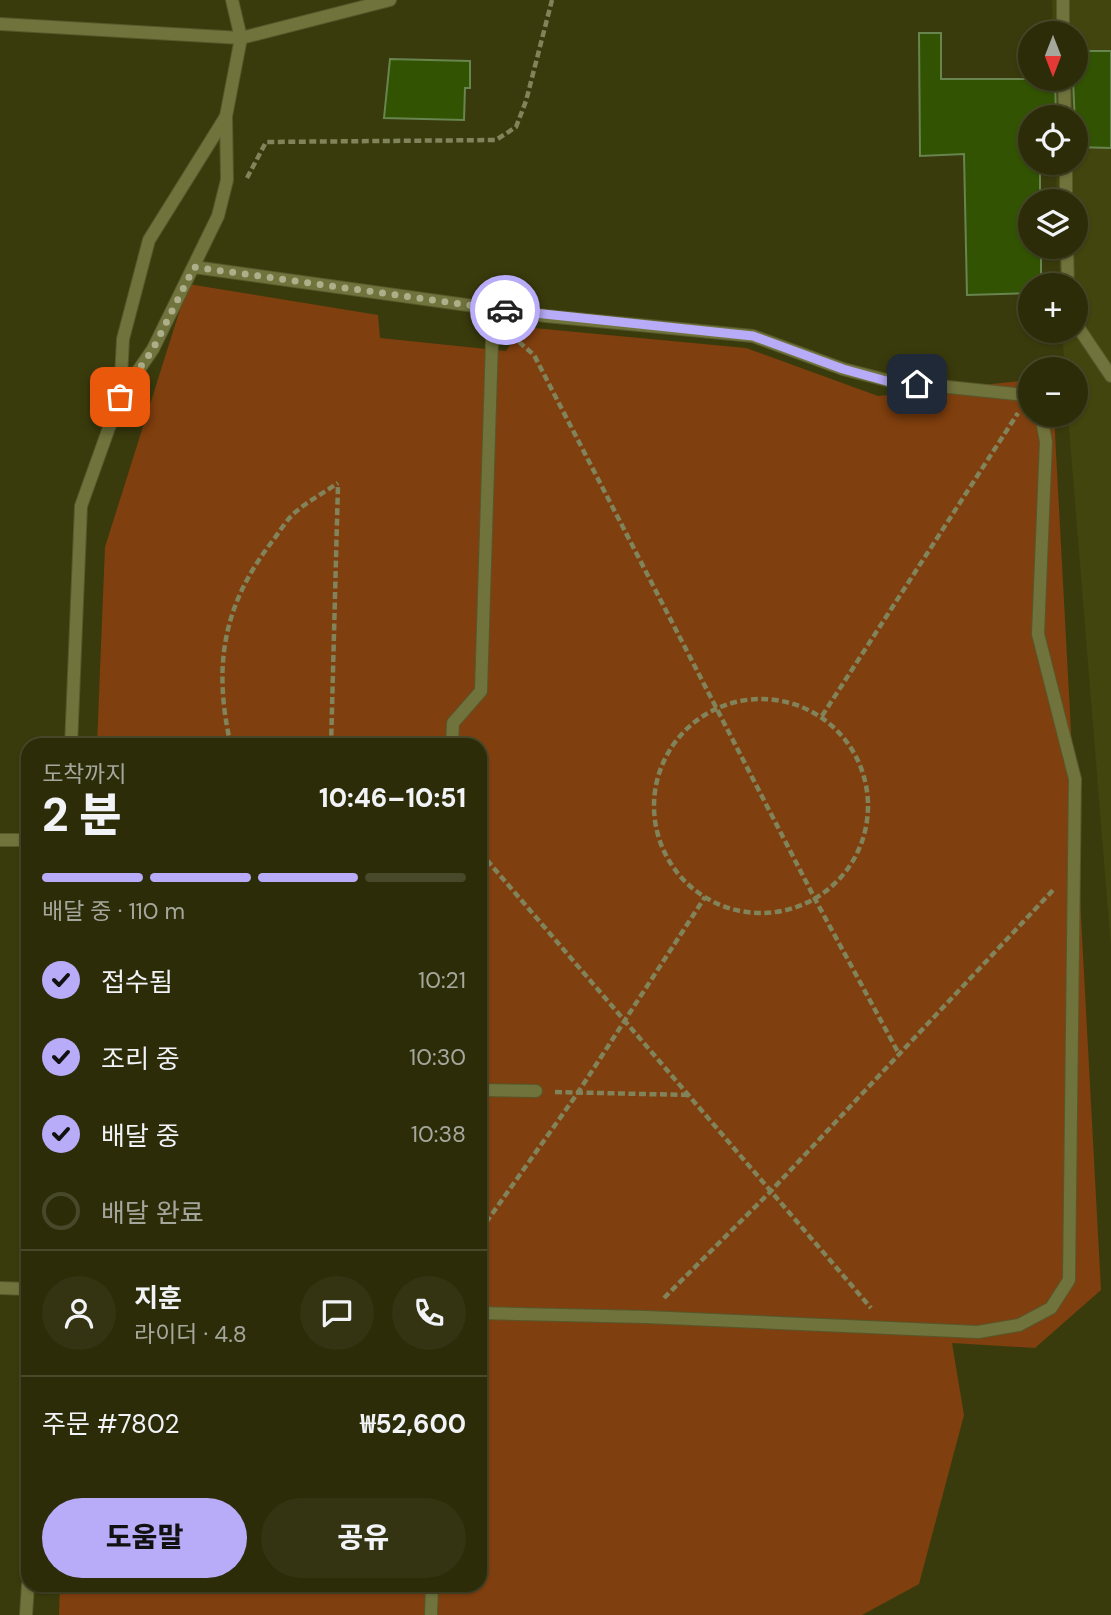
<!DOCTYPE html>
<html lang="ko">
<head>
<meta charset="utf-8">
<style>
  :root { --surface:#2c2c09; --page:#343412; --text:#f1f3f6; --muted:#a6a79c; --line:#48482a; --accent:#b8abf7 }
  body { margin:0; font-family:"DM Sans","Noto Sans KR",sans-serif; background:var(--page); color:var(--text); height:100vh; display:flex; flex-direction:column; font-size:26px; white-space:nowrap }
  * { box-sizing:border-box; margin:0 }
  p { font-size:23px; color:var(--muted) }
  .icon { flex:none; width:38px; height:38px; fill:none; stroke:currentColor; stroke-width:2; stroke-linecap:round; stroke-linejoin:round }
  .map { position:relative; flex:1; overflow:hidden }
  .drawer { position:absolute; left:21px; top:738px; width:466px; height:854px; display:flex; flex-direction:column; background:var(--surface); border-radius:21px; box-shadow:0 2px 5px #0004,0 0 0 2px var(--line) }
  .drawer>* { flex:none }
  .needle { width:46px; rotate:180deg }
  .buttons { position:absolute; left:1018px; top:21px; display:grid; gap:14px }
  .buttons a { display:grid; place-items:center; width:70px; height:70px; border-radius:50%; background:var(--surface); box-shadow:0 2px 5px #0004,0 0 0 2px var(--line); font-size:35px }
  .pin { position:absolute; display:grid; place-items:center; width:60px; height:60px; color:#fff; margin:-30px; border-radius:14px; box-shadow:0 4px 10px #0006 }
  .courier { position:absolute; display:grid; place-items:center; width:70px; height:70px; margin:-35px; border:5px solid #b8abf7; border-radius:50%; background:#fff; color:#222; box-shadow:0 2px 9px #0007 }
  .head em { font-style:normal; font-weight:800 }
  .head div { display:flex; flex-direction:column-reverse }
  .head { display:flex; align-items:center; justify-content:space-between; height:119px; padding:0 21px }
  h1 { font-size:46px; font-weight:800; line-height:52px }
  .bar { display:grid; grid-template-columns:repeat(4,1fr); gap:10px 7px; align-content:center; height:84px; padding:0 21px }
  .bar i { height:9px; border-radius:5px; background:var(--line) }
  .bar .on { background:var(--accent) }
  .bar p { grid-column:span 4 }
  .line { display:flex; align-items:center; gap:18px; padding:0 21px; border-top:2px solid var(--line) }
  .line div { flex:1 }
  .round { display:grid; place-items:center; flex:none; width:74px; height:74px; border-radius:37px; background:var(--page) }
  ol { padding:0 21px; list-style:none }
  li { display:flex; align-items:center; gap:21px; height:77px }
  li p { margin-inline-start:auto }
  li .icon { padding:7px; border-radius:50%; background:var(--accent); color:#111; stroke-width:4 }
  li:last-child { color:var(--muted) }
  li i { width:38px; height:38px; border:4px solid var(--line); border-radius:50% }
  .action { display:flex; gap:14px; margin-top:auto; padding:14px 21px }
  .action a { flex:1; height:80px; border-radius:42px; background:var(--accent); color:#111; font-size:28px; font-weight:800; line-height:80px; text-align:center }
  .action a+a { background:var(--page); color:var(--text) }
  .map>svg:first-child { display:block }
  .built { fill:#43450e }
  .green { fill:#803f0e }
  .building { fill:#325402; stroke:#68844f; stroke-width:2 }
  .lines { fill:none; stroke-linecap:round; stroke-linejoin:round }
  .lane-casing { stroke:#56582b; stroke-width:14 }
  .path { stroke:#81835a; stroke-width:4.5; stroke-dasharray:7 3.5; stroke-linecap:butt }
  .lane { stroke:#70733c; stroke-width:12 }
  .done { stroke:#adaf8b; stroke-width:7; stroke-dasharray:0 12.6 }
  .route { stroke:#b8abf7; stroke-width:9 }
</style>
</head>
<body>
<div class="map">
<svg width="1111" height="1615" viewBox="0 0 1111 1615">
  <rect width="100%" height="100%" fill="#3a3b0c"/>
  <polygon class="built" points="1052,0 1111,0 1111,948 1068,415 1076,415 1076,369 1065,369 1062,331 1076,331 1076,285 1060,285 1059,247 1076,247 1076,201 1057,201 1056,163 1076,163 1076,117 1055,117 1054,79 1076,79 1076,33 1053,33"/>
  <polygon class="green" points="188,284 378,315 380,338 506,351 523,327 746,348 878,396 1031,380 1031,415 1054,415 1101,1290 1035,1348 952,1343 964,1415 919,1584 862,1615 59,1615 60,1586 480,1586 480,746 97,745 105,547"/>
  <g class="building">
    <polygon points="919,33 941,33 941,79 1055,79 1056,117 1031,117 1031,163 1040,163 1040,201 1031,201 1031,247 1041,247 1041,285 1031,285 1031,293 967,295 964,154 920,156"/>
    <polygon points="1076,51 1111,51 1111,148 1076,147 1073,79 1076,79"/>
    <polygon points="390,59 470,61 470,88 465,88 464,120 384,118"/>
  </g>
  <g class="lines">
    <defs>
      <g id="lane">
        <polyline points="1063,0 1063,33"/>
        <polyline points="0,24 241,38 390,0"/>
        <polyline points="1064,79 1065,117"/>
        <polyline points="1066,163 1066,201"/>
        <polyline points="1067,247 1068,285"/>
        <polyline points="194,267 546,316 753,336 843,369 890,381 1026,395 1031,399"/>
        <polyline points="1076,324 1111,376"/>
        <polyline points="120,397 123,339 149,240 225,118"/>
        <polyline points="71,746 81,506 120,397 153,349 218,216 227,180 226,116 241,38 232,0"/>
        <polyline points="452,746 453,723 481,691 493,309"/>
        <polyline points="0,840 28,840"/>
        <polyline points="480,1090 536,1091"/>
        <polyline points="0,1288 28,1289"/>
        <polyline points="480,1313 646,1317 978,1332 1019,1325 1051,1308 1069,1280 1075,779 1038,634 1046,442 1041,415"/>
        <polyline points="26,1615 28,1585"/>
        <polyline points="431,1615 432,1586"/>
      </g>
    </defs>
    <use href="#lane" class="lane-casing"/>
    <g class="path">
      <polyline points="247,178 266,142 496,140 516,127 526,101 552,0"/>
      <polyline points="511,335 534,355 815,899 899,1054"/>
      <circle cx="761" cy="806" r="107"/>
      <polyline points="822,716 1018,413"/>
      <path d="M231,746C213,668 222,607 271,543C279,533 287,518 298,510C310,500 325,492 338,483"/>
      <polyline points="331,746 338,484"/>
      <polyline points="480,852 871,1308"/>
      <polyline points="555,1092 688,1095"/>
      <polyline points="480,1231 577,1094 705,897"/>
      <polyline points="664,1298 770,1192 1054,889"/>
    </g>
    <use href="#lane" class="lane"/>
  </g>
  <g class="lines">
    <polyline class="done" points="120,397 153,349 194,267 505,310"/>
    <polyline class="route" points="505,310 753,336 843,369 890,382 917,384"/>
  </g>
</svg>
<div class="buttons">
<a><svg class="needle" viewBox="-14 -14 28 28"><path d="M0-13l5 13h-10z" fill="#e53935"/><path d="M0 13l5-13h-10z" fill="#a6a79c"/></svg></a>
<a><svg class="icon" aria-label="locate" viewBox="0 0 24 24"><circle cx="12" cy="12" r="6"/><path d="M12 2v4M12 18v4M2 12h4M18 12h4"/></svg></a>
<a><svg class="icon" aria-label="layers" viewBox="0 0 24 24"><path d="M12 4l9 5-9 5-9-5zM3 14l9 5 9-5"/></svg></a>
<a>+</a>
<a>−</a>
</div>
<div class="pin" style="left:120px;top:397px;background:#ea580c"><svg class="icon" aria-label="bag" viewBox="0 0 24 24"><path d="M5 8h14l-1 12H6zM9 8a3 3 0 0 1 6 0"/></svg></div>
<div class="pin" style="left:917px;top:384px;background:#1f2937"><svg class="icon" aria-label="home" viewBox="0 0 24 24"><path d="M3 11l9-7 9 7M6 9v11h12V9"/></svg></div>
<div class="courier" style="left:505px;top:310px"><svg class="icon" aria-label="car" viewBox="0 0 24 24"><path d="M5 17H2v-5l4-1 3-4h7l3 4 3 1v5h-3M9 17h6M6 11h13"/><circle cx="7" cy="17" r="2"/><circle cx="17" cy="17" r="2"/></svg></div>
<section class="drawer">
<div class="head"><div><h1>2 분</h1><p>도착까지</p></div><em>10:46–10:51</em></div>
<div class="bar"><i class="on"></i><i class="on"></i><i class="on"></i><i></i><p>배달 중 · 110 m</p></div>
<ol>
<li><svg class="icon" aria-label="check" viewBox="0 0 24 24"><path d="M5 12l5 5 9-10"/></svg>접수됨<p>10:21</p></li>
<li><svg class="icon" aria-label="check" viewBox="0 0 24 24"><path d="M5 12l5 5 9-10"/></svg>조리 중<p>10:30</p></li>
<li><svg class="icon" aria-label="check" viewBox="0 0 24 24"><path d="M5 12l5 5 9-10"/></svg>배달 중<p>10:38</p></li>
<li><i></i>배달 완료</li>
</ol>
<div class="line" style="height:126px"><a class="round"><svg class="icon" aria-label="person" viewBox="0 0 24 24"><circle cx="12" cy="8" r="4"/><path d="M4 21q1-7 8-7t8 7"/></svg></a><div><b>지훈</b><p>라이더 · 4.8</p></div><a class="round"><svg class="icon" aria-label="chat" viewBox="0 0 24 24"><path d="M4 5h16v11H9l-5 4z"/></svg></a><a class="round"><svg class="icon" aria-label="phone" viewBox="0 0 24 24"><path d="M5 4h4l2 5-3 2q2 4 5 5l2-3 5 2v4C11 20 4 13 5 4z"/></svg></a></div>
<div class="line" style="height:91px"><div>주문 #7802</div><b>₩52,600</b></div>
<div class="action"><a>도움말</a><a>공유</a></div>
</section>
</div>
</body>
</html>
